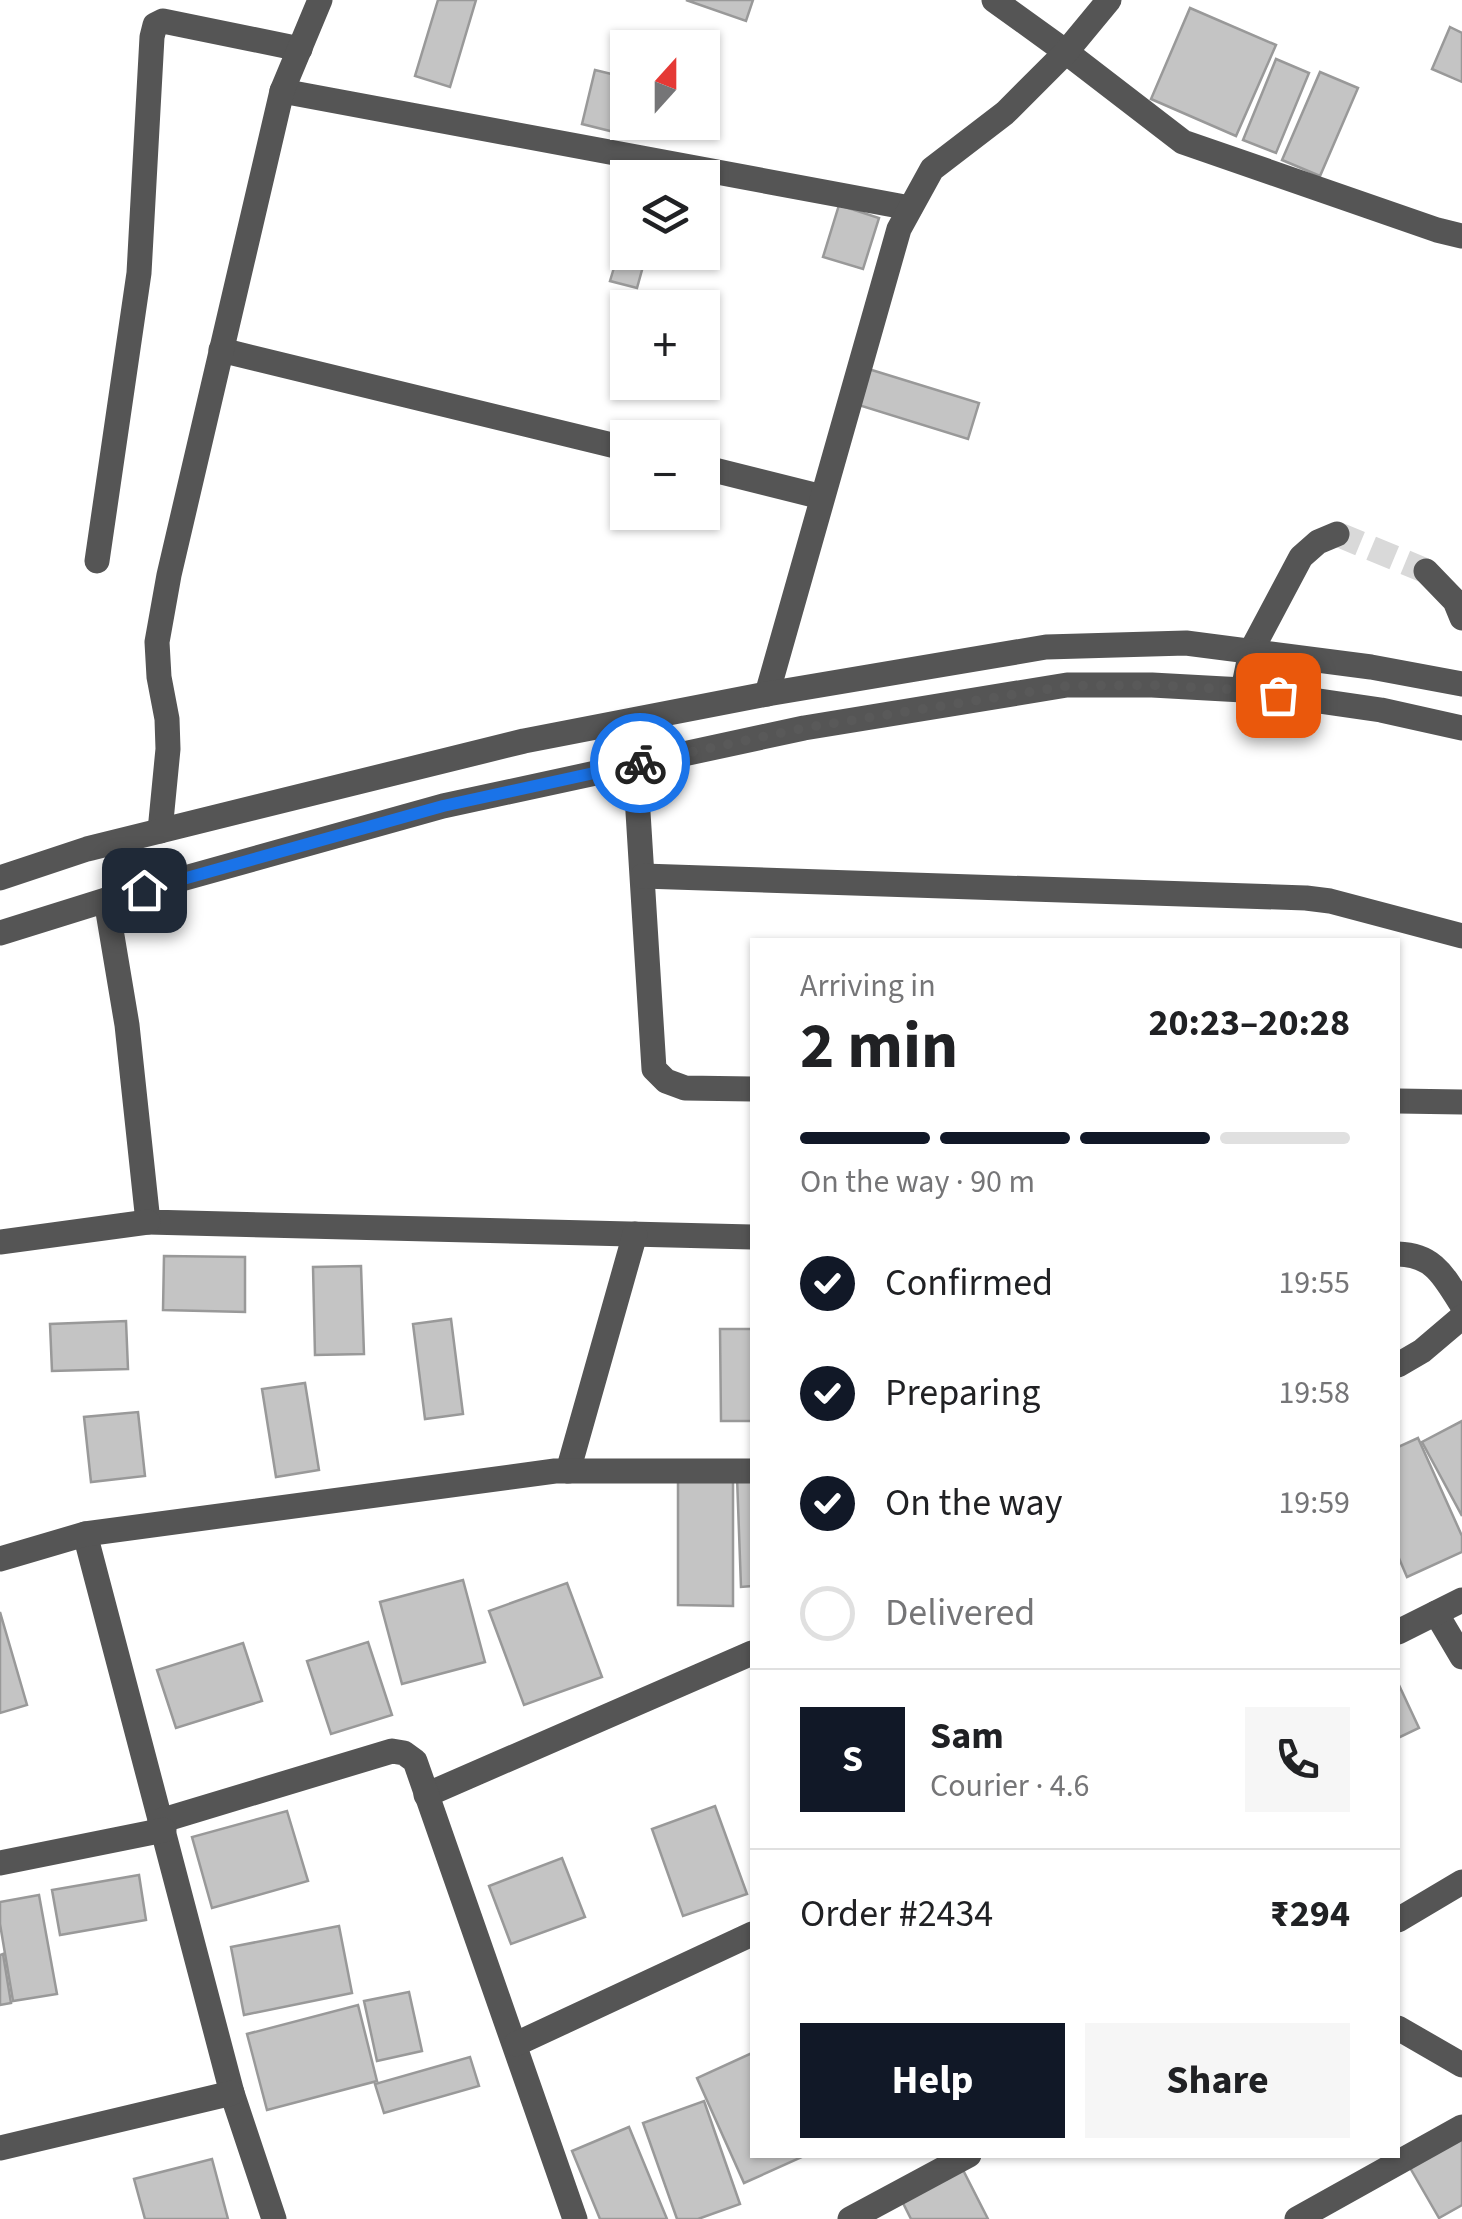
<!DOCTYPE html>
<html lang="en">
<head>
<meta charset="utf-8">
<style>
  :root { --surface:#fff; --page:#f6f6f6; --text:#202124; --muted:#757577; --line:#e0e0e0; --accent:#111827 }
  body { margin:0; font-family:"Source Sans 3",sans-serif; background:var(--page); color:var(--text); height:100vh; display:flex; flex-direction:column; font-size:38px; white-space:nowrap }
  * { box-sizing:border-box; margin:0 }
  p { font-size:32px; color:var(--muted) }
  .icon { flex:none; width:55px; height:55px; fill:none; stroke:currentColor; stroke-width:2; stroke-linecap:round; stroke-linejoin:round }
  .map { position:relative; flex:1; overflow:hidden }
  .details { position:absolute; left:750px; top:938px; width:650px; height:1220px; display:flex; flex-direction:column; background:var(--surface); border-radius:0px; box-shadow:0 2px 8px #0004 }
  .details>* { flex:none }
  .needle { width:65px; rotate:21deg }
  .fabs { position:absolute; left:610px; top:30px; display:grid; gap:20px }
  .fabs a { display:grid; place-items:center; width:110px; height:110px; border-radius:0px; background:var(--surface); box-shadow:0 2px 8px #0004; font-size:50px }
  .pin { position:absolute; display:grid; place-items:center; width:85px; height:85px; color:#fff; margin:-42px; border-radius:20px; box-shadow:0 5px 15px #0006 }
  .courier { position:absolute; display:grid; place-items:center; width:100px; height:100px; margin:-50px; border:8px solid #1a73e8; border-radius:50%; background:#fff; color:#222; box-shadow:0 2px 12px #0007 }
  .summary em { font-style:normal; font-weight:700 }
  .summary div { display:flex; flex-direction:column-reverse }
  .summary { display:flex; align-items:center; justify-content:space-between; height:170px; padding:0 50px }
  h1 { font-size:65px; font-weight:700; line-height:75px }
  .bar { display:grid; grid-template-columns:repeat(4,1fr); gap:15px 10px; align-content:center; height:120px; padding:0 50px }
  .bar i { height:12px; border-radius:8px; background:var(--line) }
  .bar .current { background:var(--accent) }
  .bar p { grid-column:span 4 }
  .line { display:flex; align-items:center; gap:25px; padding:0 50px; border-top:2px solid var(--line) }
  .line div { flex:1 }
  .round { display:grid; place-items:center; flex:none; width:105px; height:105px; border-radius:0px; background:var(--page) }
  ol { padding:0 50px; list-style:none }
  li { display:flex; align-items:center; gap:30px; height:110px }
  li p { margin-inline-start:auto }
  li .icon { padding:10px; border-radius:50%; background:var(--accent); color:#fff; stroke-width:4 }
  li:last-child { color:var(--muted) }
  li i { width:55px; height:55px; border:5px solid var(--line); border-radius:50% }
  .cta { display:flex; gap:20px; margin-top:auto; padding:20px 50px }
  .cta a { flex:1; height:115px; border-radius:0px; background:var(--accent); color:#fff; font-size:40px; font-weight:700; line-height:115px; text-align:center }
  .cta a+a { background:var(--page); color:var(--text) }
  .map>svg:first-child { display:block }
  .building { fill:#c4c4c4; stroke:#999; stroke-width:2.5 }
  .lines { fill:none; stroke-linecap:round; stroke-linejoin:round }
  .minor-tunnel { stroke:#d9d9d9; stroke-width:25; stroke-dasharray:25 12; stroke-linecap:butt }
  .minor { stroke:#555; stroke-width:25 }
  .done { stroke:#595959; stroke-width:10; stroke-dasharray:0 18 }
  .route { stroke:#1a73e8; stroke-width:12 }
</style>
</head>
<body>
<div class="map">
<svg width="1462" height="2219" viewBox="0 0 1462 2219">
  <rect width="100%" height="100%" fill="#fff"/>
  <g class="building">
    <polygon points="438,0 476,0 450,87 415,76"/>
    <polygon points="686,0 753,0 746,21"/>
    <polygon points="1190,8 1276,45 1236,136 1151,99"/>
    <polygon points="1450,27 1462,33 1462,82 1432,69"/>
    <polygon points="1276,59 1309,73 1276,153 1243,140"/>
    <polygon points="595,70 628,78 628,122 634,122 630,136 582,124"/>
    <polygon points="1320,72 1358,88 1320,176 1282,160"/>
    <polygon points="839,205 879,218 863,269 823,257"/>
    <polygon points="628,221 628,252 647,252 637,288 610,281"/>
    <polygon points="862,367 979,403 968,439 852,403"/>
    <polygon points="164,1256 245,1257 245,1312 163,1310"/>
    <polygon points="361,1266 364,1354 315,1355 313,1267"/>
    <polygon points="451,1319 463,1414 425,1419 413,1324"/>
    <polygon points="126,1321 128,1369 52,1371 50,1324"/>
    <polygon points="720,1329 752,1329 752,1421 721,1421"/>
    <polygon points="305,1383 319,1470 276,1477 262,1389"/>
    <polygon points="138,1412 145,1476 91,1482 84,1417"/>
    <polygon points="1462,1421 1462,1516 1422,1442"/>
    <polygon points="1418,1438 1462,1536 1462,1552 1407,1577 1398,1556 1398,1447"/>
    <polygon points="752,1476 752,1586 741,1587 737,1477"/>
    <polygon points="678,1478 733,1479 733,1606 678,1605"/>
    <polygon points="463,1580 485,1662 402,1684 380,1602"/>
    <polygon points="567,1583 602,1677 524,1705 489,1611"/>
    <polygon points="0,1612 27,1705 0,1713"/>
    <polygon points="368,1642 392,1715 331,1734 307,1661"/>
    <polygon points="243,1643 262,1701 176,1728 157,1670"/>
    <polygon points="1398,1683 1419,1728 1398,1738"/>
    <polygon points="715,1806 747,1894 683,1916 652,1829"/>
    <polygon points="287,1811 308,1881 212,1908 192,1837"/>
    <polygon points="562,1858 585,1917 511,1944 489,1886"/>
    <polygon points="139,1875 146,1920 60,1935 52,1890"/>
    <polygon points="39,1895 57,1994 13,2001 0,1924 0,1902"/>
    <polygon points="339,1926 352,1993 244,2015 231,1947"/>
    <polygon points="3,1954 11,2003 0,2005 0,1955"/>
    <polygon points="409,1992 422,2051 377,2061 364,2001"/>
    <polygon points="358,2005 377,2081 267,2110 247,2034"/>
    <polygon points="752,2053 752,2155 801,2155 802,2157 744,2183 697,2078"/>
    <polygon points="470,2057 479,2086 384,2113 375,2084"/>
    <polygon points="704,2101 740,2204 698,2219 677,2219 643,2123"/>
    <polygon points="629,2127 667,2219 600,2219 572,2151"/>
    <polygon points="1462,2138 1462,2205 1439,2218 1409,2166"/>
    <polygon points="212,2159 228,2219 145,2219 134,2179"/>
    <polygon points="961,2166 988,2219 911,2219 900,2197"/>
  </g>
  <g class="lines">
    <polyline class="minor-tunnel" points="1337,534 1426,571"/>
    <g class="minor">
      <polyline points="994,0 1066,52 1183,142 1437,230 1462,236"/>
      <polyline points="282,91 910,208"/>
      <polyline points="221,350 628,449"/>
      <polyline points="702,467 822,497"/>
      <polyline points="97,561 139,273 152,37 155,25 163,21 300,49"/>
      <polyline points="1426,571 1455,601 1462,618"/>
      <polyline points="1243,690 1251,651 1301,557 1318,542 1337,534"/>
      <polyline points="767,694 899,229 932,169 1005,113 1066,52 1109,0"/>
      <polyline points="635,764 654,1069 666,1081 685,1088 752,1089"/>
      <polyline points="160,831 168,749 167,719 159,677 157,642 169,575 282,91 320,0"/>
      <polyline points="643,876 1306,898 1330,901 1462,936"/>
      <polyline points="0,878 87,849 524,741 767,694 1046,647 1186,643 1371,667 1462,684"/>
      <polyline points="106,900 127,1025 148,1222 752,1237"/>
      <polyline points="0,933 106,900 443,806 804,728 1067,685 1152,685 1243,690 1381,710 1462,728"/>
      <polyline points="1398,1101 1462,1102"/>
      <polyline points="0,1242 148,1222"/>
      <path d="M1398,1254C1435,1255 1444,1277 1462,1305"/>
      <polyline points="1398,1365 1422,1351 1462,1317"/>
      <polyline points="568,1471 635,1234"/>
      <polyline points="85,1534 232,2093 274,2219"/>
      <polyline points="0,1559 85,1534 555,1471 752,1471"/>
      <polyline points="1436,1613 1462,1657"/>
      <polyline points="1398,1632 1462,1600"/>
      <polyline points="426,1795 752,1653"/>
      <polyline points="160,1821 392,1751 404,1753 415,1761 575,2219"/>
      <polyline points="0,1863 164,1830"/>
      <polyline points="1398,1920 1462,1882"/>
      <polyline points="1398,2028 1462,2065"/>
      <polyline points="516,2044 752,1934"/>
      <polyline points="0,2148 232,2093"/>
      <polyline points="850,2219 969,2155"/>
      <polyline points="1297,2219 1462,2127"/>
    </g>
  </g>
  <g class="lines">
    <polyline class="done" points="640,763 804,728 1067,686 1152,685 1243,690 1278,695"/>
    <polyline class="route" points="144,890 443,806 640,763"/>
  </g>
</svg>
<div class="fabs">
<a><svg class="needle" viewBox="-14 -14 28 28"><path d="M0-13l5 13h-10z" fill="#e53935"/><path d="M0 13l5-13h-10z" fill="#757577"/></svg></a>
<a><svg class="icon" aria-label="layers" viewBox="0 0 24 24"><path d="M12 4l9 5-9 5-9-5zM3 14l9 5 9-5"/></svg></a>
<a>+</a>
<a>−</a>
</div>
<div class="pin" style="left:1278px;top:695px;background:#ea580c"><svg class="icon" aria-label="bag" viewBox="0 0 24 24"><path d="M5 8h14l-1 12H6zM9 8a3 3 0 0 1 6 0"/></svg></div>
<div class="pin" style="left:144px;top:890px;background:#1f2937"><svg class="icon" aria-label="home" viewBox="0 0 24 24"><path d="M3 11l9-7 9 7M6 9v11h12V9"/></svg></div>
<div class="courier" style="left:640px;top:763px"><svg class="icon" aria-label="bike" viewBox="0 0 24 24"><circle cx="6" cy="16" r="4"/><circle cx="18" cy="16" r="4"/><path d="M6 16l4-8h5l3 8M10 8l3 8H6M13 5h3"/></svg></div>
<section class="details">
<div class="summary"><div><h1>2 min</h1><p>Arriving in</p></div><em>20:23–20:28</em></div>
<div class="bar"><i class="current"></i><i class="current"></i><i class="current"></i><i></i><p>On the way · 90 m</p></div>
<ol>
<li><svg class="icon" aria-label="check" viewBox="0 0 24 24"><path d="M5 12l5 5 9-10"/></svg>Confirmed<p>19:55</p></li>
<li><svg class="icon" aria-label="check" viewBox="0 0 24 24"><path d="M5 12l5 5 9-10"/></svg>Preparing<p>19:58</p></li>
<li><svg class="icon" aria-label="check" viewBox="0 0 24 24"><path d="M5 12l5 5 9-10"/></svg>On the way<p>19:59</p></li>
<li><i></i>Delivered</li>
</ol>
<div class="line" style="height:180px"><b class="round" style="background:var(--accent);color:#fff">S</b><div><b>Sam</b><p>Courier · 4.6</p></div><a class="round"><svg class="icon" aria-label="phone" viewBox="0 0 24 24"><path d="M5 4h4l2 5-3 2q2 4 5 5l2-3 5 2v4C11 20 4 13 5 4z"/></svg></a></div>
<div class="line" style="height:130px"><div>Order #2434</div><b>₹294</b></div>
<div class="cta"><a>Help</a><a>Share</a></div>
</section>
</div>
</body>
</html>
